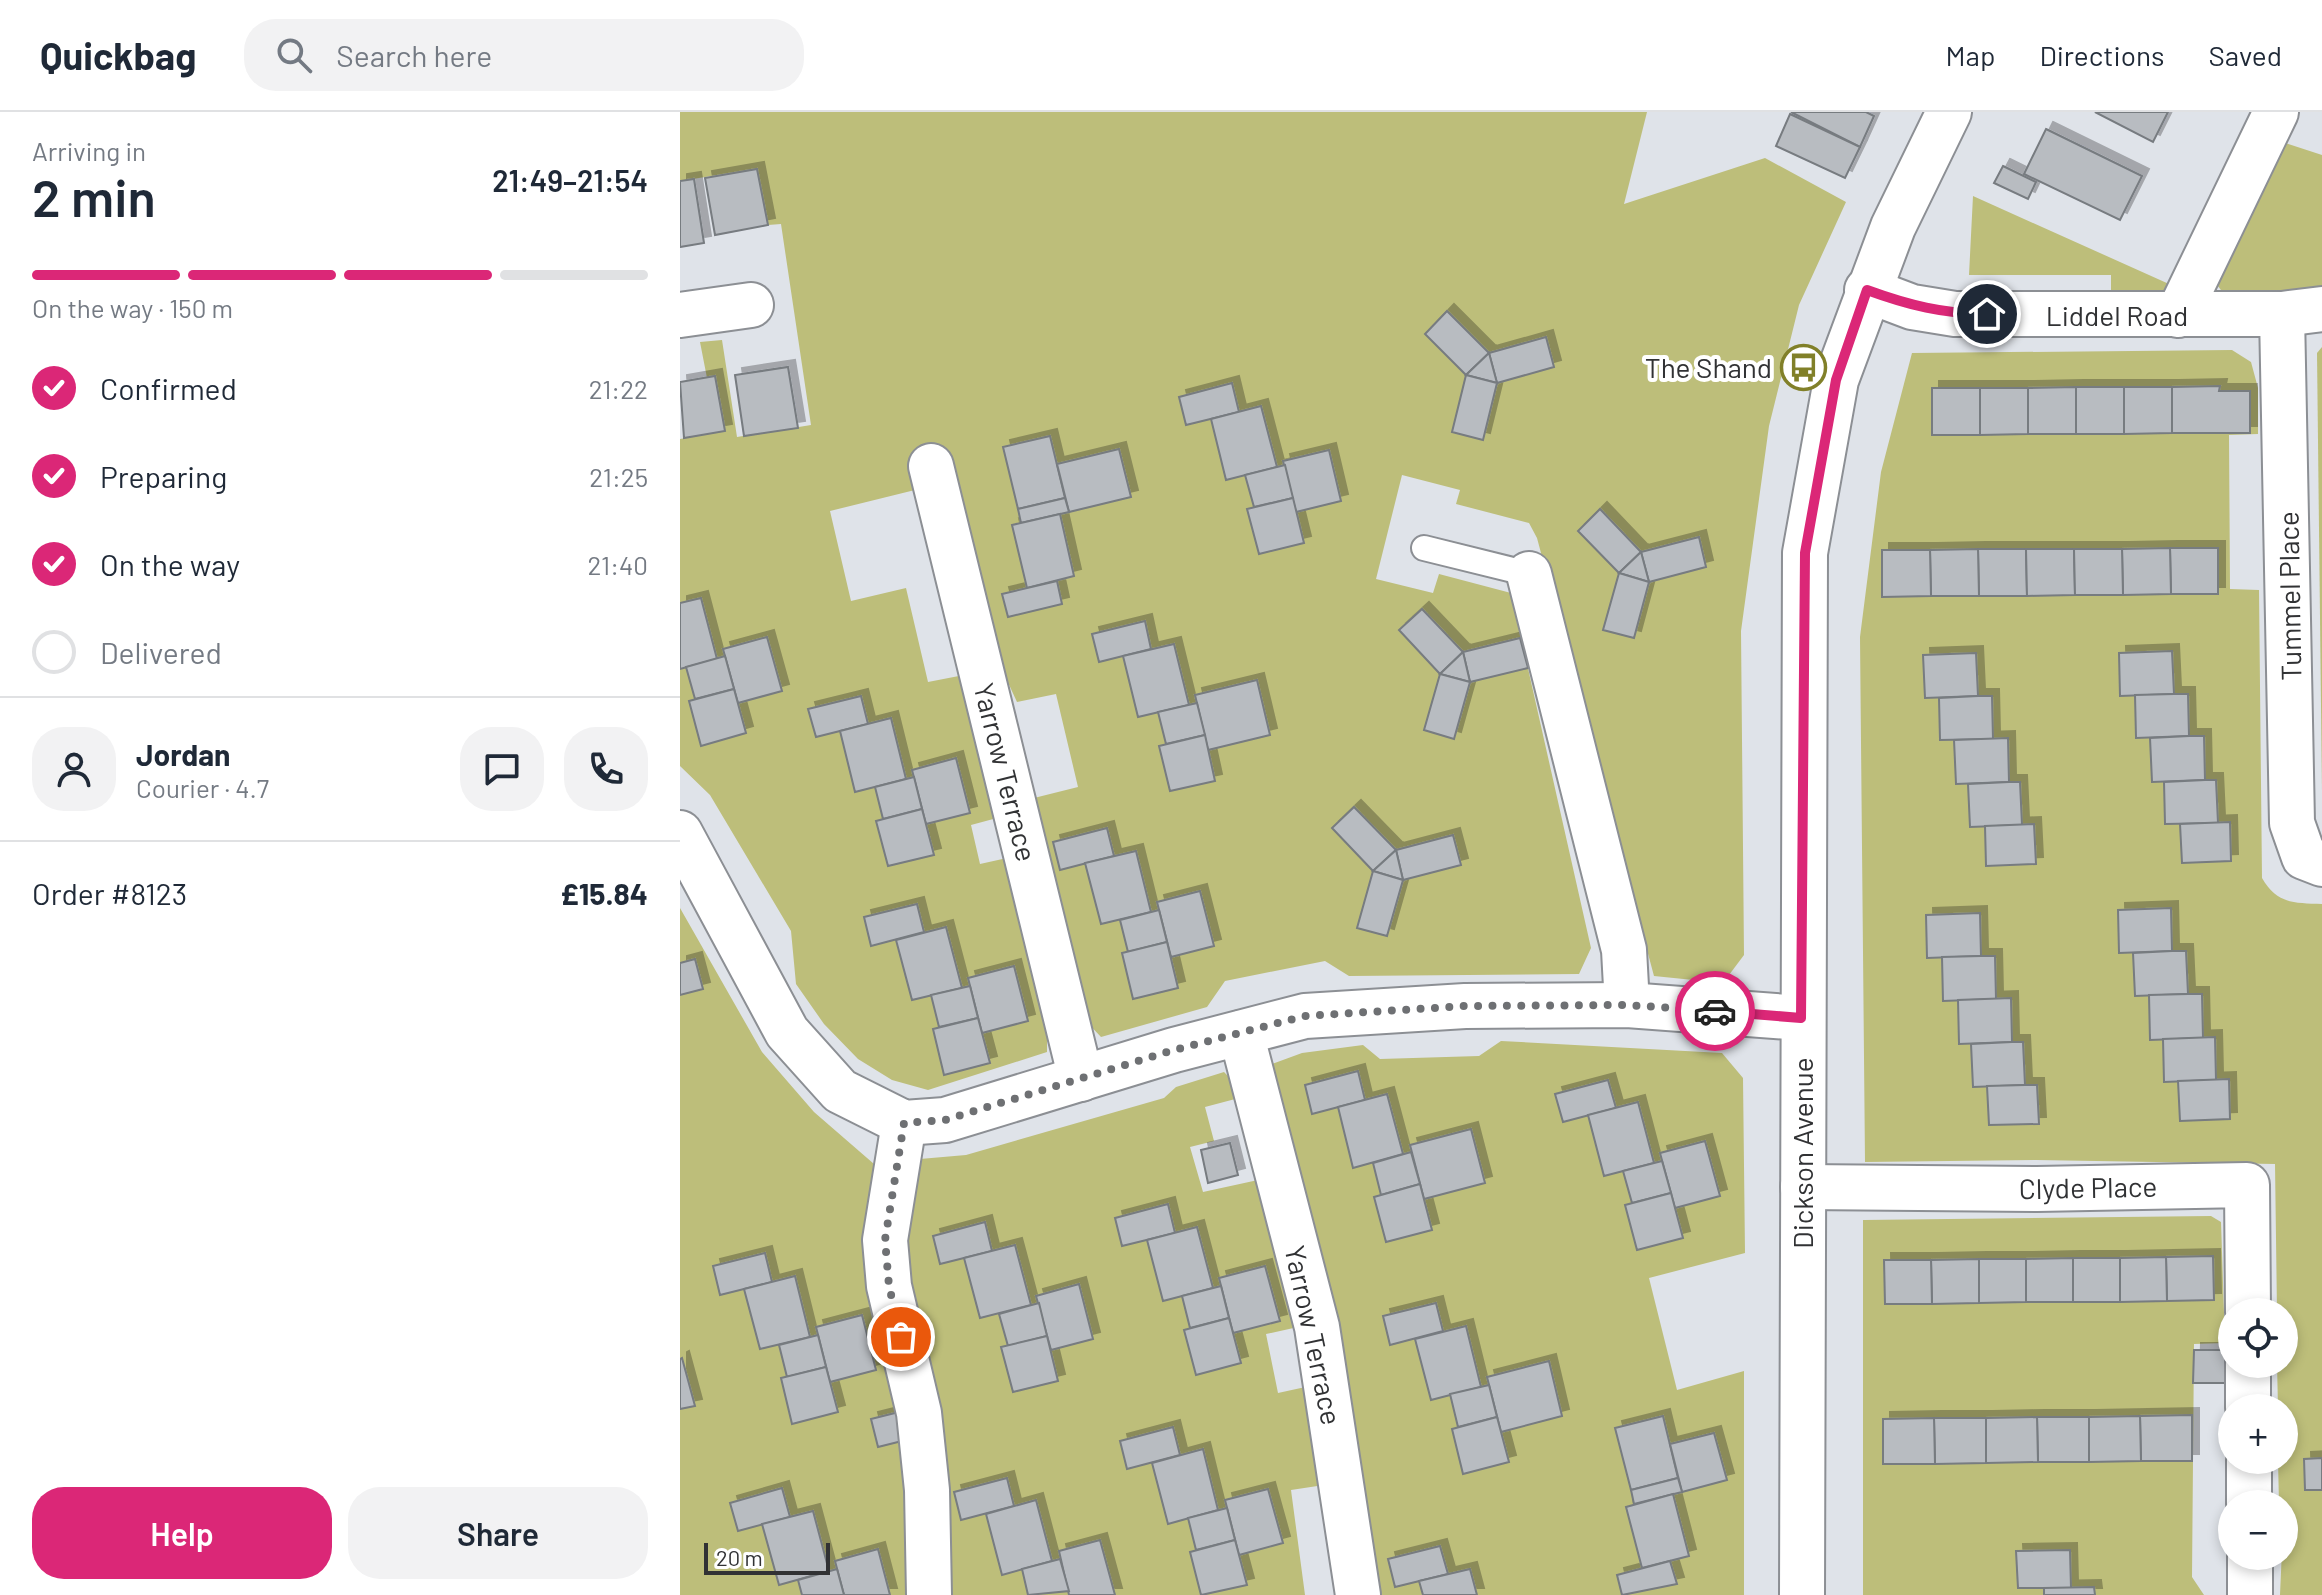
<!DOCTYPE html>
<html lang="en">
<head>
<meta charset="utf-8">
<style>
  :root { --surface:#fff; --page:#f2f2f3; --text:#1f2937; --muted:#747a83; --line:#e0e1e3; --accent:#db2777 }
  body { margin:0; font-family:Barlow,sans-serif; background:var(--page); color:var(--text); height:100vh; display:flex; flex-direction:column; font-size:30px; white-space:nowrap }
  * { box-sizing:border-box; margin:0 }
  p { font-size:26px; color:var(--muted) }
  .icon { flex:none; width:44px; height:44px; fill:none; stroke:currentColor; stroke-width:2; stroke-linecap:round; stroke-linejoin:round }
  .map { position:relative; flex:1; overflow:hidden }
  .panel { display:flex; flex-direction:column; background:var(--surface); width:680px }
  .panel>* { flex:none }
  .controls { position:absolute; left:1538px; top:1186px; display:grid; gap:16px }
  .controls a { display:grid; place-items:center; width:80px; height:80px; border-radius:50%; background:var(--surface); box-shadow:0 4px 12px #0003; font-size:40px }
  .scale { position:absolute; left:24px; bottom:20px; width:126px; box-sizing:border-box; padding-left:8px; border:4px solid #313234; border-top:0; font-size:22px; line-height:28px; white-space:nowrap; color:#313234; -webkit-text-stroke:6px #fff; paint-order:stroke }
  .pin { position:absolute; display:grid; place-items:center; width:68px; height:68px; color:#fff; margin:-34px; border:4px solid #fff; border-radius:50%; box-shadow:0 2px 8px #0007 }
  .courier { position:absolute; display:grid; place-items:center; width:80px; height:80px; margin:-40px; border:6px solid #db2777; border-radius:50%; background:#fff; color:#222; box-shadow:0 2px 10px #0007 }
  .overview em { font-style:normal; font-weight:600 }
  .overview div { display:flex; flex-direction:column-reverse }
  .overview { display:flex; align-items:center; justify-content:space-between; height:136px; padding:0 32px }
  h1 { font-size:52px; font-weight:600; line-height:60px }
  .bar { display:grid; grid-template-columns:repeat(4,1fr); gap:12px 8px; align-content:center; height:96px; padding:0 32px }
  .bar i { height:10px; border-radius:6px; background:var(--line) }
  .bar .selected { background:var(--accent) }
  .bar p { grid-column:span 4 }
  .line { display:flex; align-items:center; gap:20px; padding:0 32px; border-top:2px solid var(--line) }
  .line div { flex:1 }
  .round { display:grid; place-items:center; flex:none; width:84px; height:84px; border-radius:32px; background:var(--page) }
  ol { padding:0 32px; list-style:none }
  li { display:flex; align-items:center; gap:24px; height:88px }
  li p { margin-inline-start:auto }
  li .icon { padding:8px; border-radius:50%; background:var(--accent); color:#fff; stroke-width:4 }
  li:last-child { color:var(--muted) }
  li i { width:44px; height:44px; border:4px solid var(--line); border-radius:50% }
  .primary-button { display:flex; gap:16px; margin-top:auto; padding:16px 32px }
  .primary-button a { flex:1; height:92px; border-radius:32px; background:var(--accent); color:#fff; font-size:32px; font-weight:600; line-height:92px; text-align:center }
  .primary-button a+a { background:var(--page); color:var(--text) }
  header { display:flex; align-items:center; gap:48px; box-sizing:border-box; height:112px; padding:0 40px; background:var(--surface); border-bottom:2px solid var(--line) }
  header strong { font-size:38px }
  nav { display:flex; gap:44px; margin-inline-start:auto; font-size:28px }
  .search { width:560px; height:72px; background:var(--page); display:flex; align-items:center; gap:20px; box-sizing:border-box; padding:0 28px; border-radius:32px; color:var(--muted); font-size:30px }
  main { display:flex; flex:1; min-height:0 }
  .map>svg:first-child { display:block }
  .green { fill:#bdbe7a }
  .building { fill:#b8bcc1; stroke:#777b80; stroke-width:2; filter:url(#shadow) }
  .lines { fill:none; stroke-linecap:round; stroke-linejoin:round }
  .lane-casing { stroke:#8c8f94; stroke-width:28 }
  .street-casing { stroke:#8c8f94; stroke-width:48 }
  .secondary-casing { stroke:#8c8f94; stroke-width:48 }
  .lane { stroke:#fff; stroke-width:24 }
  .street { stroke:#fff; stroke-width:44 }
  .secondary { stroke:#fff; stroke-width:44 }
  .done { stroke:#6e7073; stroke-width:8; stroke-dasharray:0 14.4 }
  .route { stroke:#db2777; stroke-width:10 }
  .labels { text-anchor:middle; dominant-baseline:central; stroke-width:8; stroke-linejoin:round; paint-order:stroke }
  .street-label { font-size:28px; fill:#313234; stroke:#fff }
  .poi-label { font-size:28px; fill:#313234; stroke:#fff; text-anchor:end }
</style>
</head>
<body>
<header>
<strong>Quickbag</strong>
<div class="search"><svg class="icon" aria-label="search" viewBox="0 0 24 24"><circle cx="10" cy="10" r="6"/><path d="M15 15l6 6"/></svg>Search here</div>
<nav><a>Map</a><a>Directions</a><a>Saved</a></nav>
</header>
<main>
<section class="panel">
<div class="overview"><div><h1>2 min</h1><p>Arriving in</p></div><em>21:49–21:54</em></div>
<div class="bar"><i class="selected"></i><i class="selected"></i><i class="selected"></i><i></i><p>On the way · 150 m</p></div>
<ol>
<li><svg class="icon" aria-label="check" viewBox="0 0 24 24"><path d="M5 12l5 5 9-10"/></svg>Confirmed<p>21:22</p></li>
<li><svg class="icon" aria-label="check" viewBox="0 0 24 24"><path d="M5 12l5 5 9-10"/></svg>Preparing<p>21:25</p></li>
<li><svg class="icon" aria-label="check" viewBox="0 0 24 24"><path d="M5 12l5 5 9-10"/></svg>On the way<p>21:40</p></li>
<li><i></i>Delivered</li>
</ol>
<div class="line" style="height:144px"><a class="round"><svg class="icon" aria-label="person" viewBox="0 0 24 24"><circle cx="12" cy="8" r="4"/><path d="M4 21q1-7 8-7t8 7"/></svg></a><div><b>Jordan</b><p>Courier · 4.7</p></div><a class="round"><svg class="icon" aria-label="chat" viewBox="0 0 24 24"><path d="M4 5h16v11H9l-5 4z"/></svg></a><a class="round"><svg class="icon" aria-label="phone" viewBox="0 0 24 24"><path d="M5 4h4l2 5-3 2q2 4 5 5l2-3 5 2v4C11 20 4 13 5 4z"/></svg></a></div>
<div class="line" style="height:104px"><div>Order #8123</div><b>£15.84</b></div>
<div class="primary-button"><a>Help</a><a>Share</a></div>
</section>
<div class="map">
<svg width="1642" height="1483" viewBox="0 0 1642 1483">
  <defs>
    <filter id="shadow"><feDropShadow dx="7" dy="-7" stdDeviation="0" flood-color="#0004"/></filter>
  </defs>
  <rect width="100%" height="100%" fill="#dfe3e9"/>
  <g class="green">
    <polygon points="0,0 967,0 944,92 1085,46 1166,90 1119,193 1089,314 1061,519 1064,843 1043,871 974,864 857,426 849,411 776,392 780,378 722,363 696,467 753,481 759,462 831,481 911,836 899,862 669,864 645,849 545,869 527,895 421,925 404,907 350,687 398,675 376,582 337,590 239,377 150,399 171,489 226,476 248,570 284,563 317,706 291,713 300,752 327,746 367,910 367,940 248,978 212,968 178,947 144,912 116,872 111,819 30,683 0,654 0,327 44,319 35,265 27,266 20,230 42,228 57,325 131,313 101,112 88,113 76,57 0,69"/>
    <polygon points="1602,30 1642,43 1642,182 1551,191 1534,169"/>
    <polygon points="1293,84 1489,172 1476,188 1431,189 1431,163 1289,163"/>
    <polygon points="1642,235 1642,680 1637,241"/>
    <path d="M1552,238L1571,250L1578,276V322L1549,323L1550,477L1579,478L1582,766C1597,792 1614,791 1642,792V1483H1600L1604,1392H1599L1598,1348H1604V1296H1598L1597,1252H1604V1200H1597L1595,1052L1356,1048L1185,1050L1180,525L1201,360L1232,241Z"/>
    <polygon points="0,796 82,940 134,1000 194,1052 185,1151 219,1300 191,1307 198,1335 226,1328 230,1483 0,1483"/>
    <polygon points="821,929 1042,941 1063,966 1065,1141 969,1166 997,1278 1064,1259 1064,1483 696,1483 592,952 622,941 683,933 700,947 799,944"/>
    <polygon points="544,960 555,971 559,986 525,995 534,1029 510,1035 523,1080 578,1068 618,1215 586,1222 598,1281 630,1274 644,1373 611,1378 625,1483 267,1483 263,1319 222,1124 240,1047 286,1043 484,986 496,975"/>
    <polygon points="1531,1104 1541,1110 1545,1231 1514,1232 1512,1465 1524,1483 1183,1483 1183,1108"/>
  </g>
  <g class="building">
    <polygon points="1111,0 1186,0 1194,4 1180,35"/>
    <polygon points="1415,0 1488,0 1473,30"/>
    <polygon points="1110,2 1180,35 1165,66 1096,34"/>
    <polygon points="1366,17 1462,64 1440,108 1344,62"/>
    <polygon points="1323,54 1356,70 1348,87 1314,71"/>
    <polygon points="77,57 88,113 35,123 25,66"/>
    <polygon points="14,67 24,131 0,135 0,69"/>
    <polygon points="767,199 809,241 786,263 745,222"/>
    <polygon points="866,225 874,255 817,271 809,241"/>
    <polygon points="809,241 817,271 786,263"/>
    <polygon points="108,255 118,316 64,324 55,263"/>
    <polygon points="786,263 817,271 803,328 772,320"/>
    <polygon points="35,264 45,319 4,326 0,270"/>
    <polygon points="552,271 559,300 506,313 499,285"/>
    <polygon points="1540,274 1539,279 1570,279 1570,321 1492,321 1492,275"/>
    <polygon points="1396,275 1396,322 1348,322 1348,276"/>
    <rect x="1396" y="275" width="48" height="47"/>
    <polygon points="1444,275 1492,275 1492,321 1444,322"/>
    <rect x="1252" y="276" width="48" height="47"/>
    <polygon points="1300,276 1348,276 1348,322 1300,323"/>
    <polygon points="581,294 597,355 546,368 531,307"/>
    <polygon points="370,324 385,386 338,397 323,335"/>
    <polygon points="439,337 451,385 389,400 377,352"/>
    <polygon points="649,338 661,389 616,400 603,349"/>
    <polygon points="605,353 613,386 574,395 565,363"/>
    <polygon points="385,386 389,400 341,411 338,397"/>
    <polygon points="613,386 624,431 579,442 567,397"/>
    <polygon points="920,397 961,440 939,461 898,419"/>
    <polygon points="380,402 394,464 347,476 332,413"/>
    <polygon points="1019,425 1026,455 969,470 961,440"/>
    <polygon points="1490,436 1538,436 1538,482 1491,482"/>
    <polygon points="1490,436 1491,482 1443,483 1442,437"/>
    <polygon points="1298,437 1346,437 1347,484 1299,484"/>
    <polygon points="1298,437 1299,484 1251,484 1250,438"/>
    <polygon points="1346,437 1394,437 1395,483 1347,484"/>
    <polygon points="1394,437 1442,437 1443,483 1395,483"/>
    <polygon points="1202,438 1250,438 1251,484 1202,485"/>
    <polygon points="961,440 969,470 939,461"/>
    <polygon points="939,461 969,470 954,526 923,518"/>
    <polygon points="377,469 382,492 328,505 322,482"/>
    <polygon points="21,486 37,547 0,557 0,491"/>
    <polygon points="742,497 783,540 760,562 719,518"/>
    <polygon points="465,509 471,537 419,550 412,522"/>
    <polygon points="87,525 102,579 58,591 43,537"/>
    <polygon points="840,526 848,556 790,570 783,540"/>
    <polygon points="494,532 509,593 458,605 443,544"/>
    <polygon points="1492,539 1494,582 1440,584 1439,541"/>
    <polygon points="783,540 790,570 760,562"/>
    <polygon points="1296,541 1298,584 1245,586 1243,543"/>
    <polygon points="45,544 54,577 15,587 6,555"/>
    <polygon points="760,562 790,570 774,627 744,618"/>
    <polygon points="577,568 590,623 528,638 515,583"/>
    <polygon points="54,577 66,621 21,634 9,589"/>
    <polygon points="1494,582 1508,582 1509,624 1456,626 1455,583"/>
    <polygon points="181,584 188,612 136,625 128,597"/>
    <polygon points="1298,584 1312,584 1313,627 1260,628 1259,586"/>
    <polygon points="517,591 525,623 486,632 478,600"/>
    <polygon points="211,606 226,667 175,680 160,619"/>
    <polygon points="525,623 535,669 490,679 479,634"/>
    <polygon points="1509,624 1524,624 1525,668 1472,670 1470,626"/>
    <polygon points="1328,626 1329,670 1276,672 1274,628"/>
    <polygon points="276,646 290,701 246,712 232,658"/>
    <polygon points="234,665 242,697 203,707 195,675"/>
    <polygon points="1525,668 1536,668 1538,711 1485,712 1484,670"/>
    <polygon points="1329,670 1340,670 1342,713 1290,715 1288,672"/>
    <polygon points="674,695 716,738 693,759 652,716"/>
    <polygon points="242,697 254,743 208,754 196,709"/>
    <polygon points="1550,710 1551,749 1502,751 1500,712"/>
    <polygon points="1354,712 1356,752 1306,754 1305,714"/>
    <polygon points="427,716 434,744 380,758 373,730"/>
    <polygon points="773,723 781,753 723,768 716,738"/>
    <polygon points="716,738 723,768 693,759"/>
    <polygon points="456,739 471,800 421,812 405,751"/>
    <polygon points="693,759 723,768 707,824 677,816"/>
    <polygon points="520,779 534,834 491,845 477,790"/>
    <polygon points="237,792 244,820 191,834 184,805"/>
    <polygon points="1491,796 1492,839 1439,841 1438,798"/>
    <polygon points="479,798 487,830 448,840 440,808"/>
    <polygon points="1300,801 1301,844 1247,846 1246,803"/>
    <polygon points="266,815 282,876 232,888 216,828"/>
    <polygon points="487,830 498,876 453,887 442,841"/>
    <polygon points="1492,839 1506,839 1508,882 1455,884 1453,841"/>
    <polygon points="1301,844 1315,844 1316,887 1263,889 1262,845"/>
    <polygon points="15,847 23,877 0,883 0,851"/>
    <polygon points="334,854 348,909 302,921 288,866"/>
    <polygon points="290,874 298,906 259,915 251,883"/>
    <polygon points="1508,882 1522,882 1523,926 1470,928 1469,883"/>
    <polygon points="1331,886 1332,930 1279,932 1278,888"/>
    <polygon points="298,906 310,951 264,963 253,917"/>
    <polygon points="1535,925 1536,968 1484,970 1483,927"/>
    <polygon points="1332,930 1343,930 1345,973 1293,975 1291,932"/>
    <polygon points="678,959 685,988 632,1002 625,973"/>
    <polygon points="1549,967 1550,1007 1500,1009 1498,969"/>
    <polygon points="928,968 936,996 883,1010 875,982"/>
    <polygon points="1345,973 1357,973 1359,1012 1309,1013 1307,974"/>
    <polygon points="707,982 723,1042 673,1056 658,995"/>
    <polygon points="958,990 974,1051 924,1064 908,1003"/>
    <polygon points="791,1017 805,1071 744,1087 730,1033"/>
    <polygon points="1025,1029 1040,1084 995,1096 980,1041"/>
    <polygon points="550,1031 558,1063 528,1071 521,1038"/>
    <polygon points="731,1040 740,1072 701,1083 693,1051"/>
    <polygon points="982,1049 991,1081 952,1091 943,1059"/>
    <polygon points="740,1072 752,1118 706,1130 694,1085"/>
    <polygon points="991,1081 1003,1126 957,1138 945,1093"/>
    <polygon points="488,1092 495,1121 442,1134 435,1106"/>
    <polygon points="305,1110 312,1139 260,1152 253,1124"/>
    <polygon points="517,1115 533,1176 483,1189 467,1128"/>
    <polygon points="335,1133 351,1193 300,1206 284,1146"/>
    <polygon points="85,1141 92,1170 40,1183 33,1154"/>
    <polygon points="1533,1144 1534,1188 1487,1189 1486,1145"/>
    <polygon points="1486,1145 1487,1189 1440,1190 1440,1146"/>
    <rect x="1393" y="1146" width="47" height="44"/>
    <polygon points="1393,1146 1393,1190 1346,1190 1346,1147"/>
    <polygon points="1299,1147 1346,1147 1346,1190 1299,1191"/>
    <polygon points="1299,1147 1299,1191 1252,1192 1251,1148"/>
    <polygon points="1204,1148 1251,1148 1252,1192 1205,1192"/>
    <polygon points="585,1154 600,1209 553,1221 539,1166"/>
    <polygon points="115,1164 130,1225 80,1237 64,1177"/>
    <polygon points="399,1172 413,1227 371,1238 356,1184"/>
    <polygon points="541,1174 549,1206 510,1216 502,1184"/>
    <polygon points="359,1191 367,1224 328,1234 319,1202"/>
    <polygon points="756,1191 763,1219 710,1233 703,1204"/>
    <polygon points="182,1203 196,1258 150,1270 136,1215"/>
    <polygon points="549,1206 561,1251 516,1263 504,1218"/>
    <polygon points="786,1214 801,1275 751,1288 735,1227"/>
    <polygon points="138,1223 146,1255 107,1265 99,1233"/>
    <polygon points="367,1224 378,1269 333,1280 321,1235"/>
    <polygon points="1514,1238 1545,1238 1545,1271 1513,1271"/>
    <polygon points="2,1246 15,1294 0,1297 0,1247"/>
    <polygon points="869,1249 882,1304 821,1320 807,1265"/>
    <polygon points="146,1255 158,1300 112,1312 101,1266"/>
    <polygon points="809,1273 817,1305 778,1315 770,1282"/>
    <polygon points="219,1300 226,1328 198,1335 191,1307"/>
    <polygon points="1512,1303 1512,1349 1461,1349 1460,1304"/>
    <polygon points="983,1304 998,1366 951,1378 935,1316"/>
    <polygon points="1460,1304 1461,1349 1409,1350 1409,1305"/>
    <polygon points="817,1305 829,1350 783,1362 772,1317"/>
    <polygon points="1357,1305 1409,1305 1409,1350 1358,1350"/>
    <polygon points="1357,1305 1358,1350 1306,1351 1306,1306"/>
    <polygon points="1254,1306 1306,1306 1306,1351 1255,1352"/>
    <polygon points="1254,1306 1255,1352 1203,1352 1203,1307"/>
    <polygon points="493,1315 500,1343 447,1357 440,1329"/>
    <polygon points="1034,1321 1047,1368 1002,1380 990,1332"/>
    <polygon points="523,1337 538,1398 488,1412 472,1351"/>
    <polygon points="1642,1346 1642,1378 1625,1378 1624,1347"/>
    <polygon points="327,1366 334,1394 281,1408 274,1380"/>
    <polygon points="998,1366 1002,1380 954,1392 951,1378"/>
    <polygon points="102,1376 110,1405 58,1419 50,1391"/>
    <polygon points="588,1377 603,1431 559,1443 545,1388"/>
    <polygon points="993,1382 1009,1444 962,1456 946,1395"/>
    <polygon points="356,1388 372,1449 322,1463 306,1402"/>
    <polygon points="547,1396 555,1428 516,1438 508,1406"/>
    <polygon points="133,1399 149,1459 99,1473 82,1412"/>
    <polygon points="420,1428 435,1483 389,1483 379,1439"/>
    <polygon points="555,1428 567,1473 521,1483 510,1440"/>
    <polygon points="760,1434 768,1462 715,1475 708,1447"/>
    <polygon points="198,1437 210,1483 164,1483 155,1449"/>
    <polygon points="1390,1438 1391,1476 1338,1476 1336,1439"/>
    <polygon points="380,1447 389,1479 348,1483 342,1457"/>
    <polygon points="990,1449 997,1472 942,1483 937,1463"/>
    <polygon points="157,1457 164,1483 122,1483 118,1468"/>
    <polygon points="790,1457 797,1483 743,1483 739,1469"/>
    <polygon points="1414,1475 1415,1483 1364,1483 1364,1476"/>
  </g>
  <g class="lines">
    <defs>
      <polyline id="lane" points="744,436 849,462"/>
      <g id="street">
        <polyline points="1187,178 1232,195 1275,202 1602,202 1642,197"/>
        <polyline points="1602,202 1612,711 1624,745 1642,752"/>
        <polyline points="0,203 71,193"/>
        <polyline points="1498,203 1596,0"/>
        <polyline points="251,354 401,967"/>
        <polyline points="849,462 944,838 947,893"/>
        <polyline points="0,721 107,920 160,979 224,1011 265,1008 494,938 625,904 785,894 947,893 1121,906"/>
        <polyline points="561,921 637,1215 678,1483"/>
        <polyline points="224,1011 205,1128 209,1174 239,1301 247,1378 249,1483"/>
        <polyline points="1123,1075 1357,1077 1567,1073 1568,1200"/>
        <polyline points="1568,1252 1568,1296"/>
        <polyline points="1569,1348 1569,1392"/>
        <polyline points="1570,1444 1570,1483"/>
      </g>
      <polyline id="secondary" points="1122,1483 1125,441 1156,268 1213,115 1269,0"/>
    </defs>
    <use href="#lane" class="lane-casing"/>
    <use href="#street" class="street-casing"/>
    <use href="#secondary" class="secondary-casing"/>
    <use href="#lane" class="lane"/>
    <use href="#street" class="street"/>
    <use href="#secondary" class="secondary"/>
  </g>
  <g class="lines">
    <polyline class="done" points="221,1225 209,1174 205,1128 224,1011 265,1008 494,938 625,904 785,894 947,893 1035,899"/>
    <path class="route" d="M1035,899L1121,906L1125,441L1156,268L1187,178C1228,193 1264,202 1307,202"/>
  </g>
  <defs>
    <symbol id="bus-ring" viewBox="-11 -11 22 22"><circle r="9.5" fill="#fff" stroke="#818029" stroke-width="1.5"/><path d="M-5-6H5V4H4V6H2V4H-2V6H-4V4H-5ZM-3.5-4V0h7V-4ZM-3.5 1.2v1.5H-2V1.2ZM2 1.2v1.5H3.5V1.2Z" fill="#818029"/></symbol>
  </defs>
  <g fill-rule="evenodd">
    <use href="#bus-ring" x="1098" y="230" width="51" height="51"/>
  </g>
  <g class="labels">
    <g class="street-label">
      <text x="1437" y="203">Liddel Road</text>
      <text transform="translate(1609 484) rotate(-91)">Tummel Place</text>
      <text transform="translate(326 660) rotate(76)">Yarrow Terrace</text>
      <text transform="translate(1122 1041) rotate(-90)">Dickson Avenue</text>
      <text transform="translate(1408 1075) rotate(-1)">Clyde Place</text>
      <text transform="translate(634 1223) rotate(78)">Yarrow Terrace</text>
    </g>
    <g class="poi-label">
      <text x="1092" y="255">The Shand</text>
    </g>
  </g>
</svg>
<div class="controls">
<a><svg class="icon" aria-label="locate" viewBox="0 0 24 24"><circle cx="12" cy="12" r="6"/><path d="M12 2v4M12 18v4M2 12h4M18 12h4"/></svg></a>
<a>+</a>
<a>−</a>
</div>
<div class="scale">20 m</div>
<div class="pin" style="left:221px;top:1225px;background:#ea580c"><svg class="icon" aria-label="bag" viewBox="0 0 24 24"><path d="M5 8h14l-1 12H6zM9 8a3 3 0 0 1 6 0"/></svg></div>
<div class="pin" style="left:1307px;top:202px;background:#1f2937"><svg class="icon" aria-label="home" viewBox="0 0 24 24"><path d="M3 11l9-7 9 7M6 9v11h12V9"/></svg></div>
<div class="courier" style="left:1035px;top:899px"><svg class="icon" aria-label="car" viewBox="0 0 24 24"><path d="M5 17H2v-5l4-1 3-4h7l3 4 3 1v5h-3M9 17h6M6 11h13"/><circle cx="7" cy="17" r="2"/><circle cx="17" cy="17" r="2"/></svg></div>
</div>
</main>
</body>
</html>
